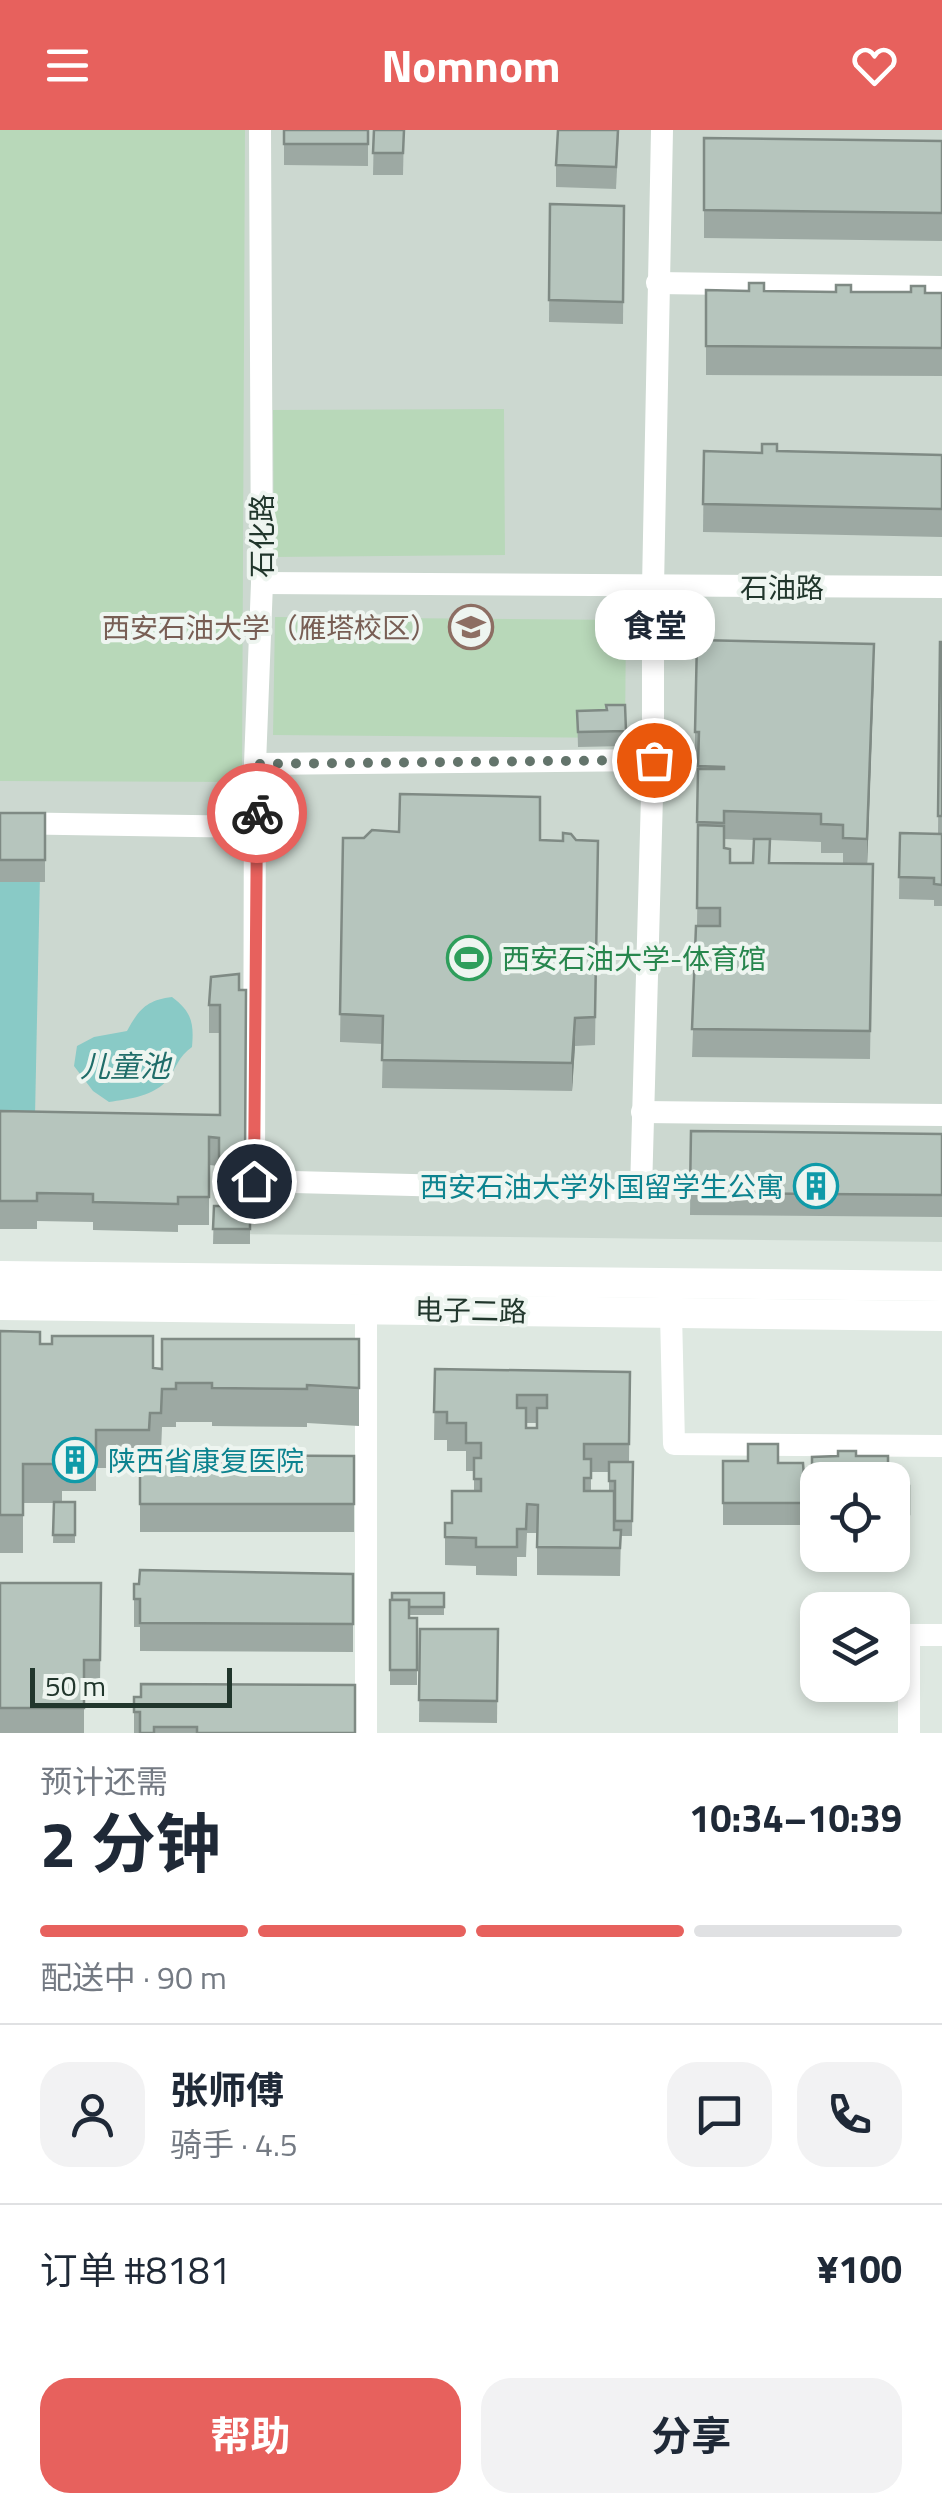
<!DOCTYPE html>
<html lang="zh">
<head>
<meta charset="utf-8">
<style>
  :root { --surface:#fff; --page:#f2f2f3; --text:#1f2937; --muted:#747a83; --line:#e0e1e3; --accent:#e7615d }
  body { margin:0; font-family:"Titillium Web","Noto Sans SC",sans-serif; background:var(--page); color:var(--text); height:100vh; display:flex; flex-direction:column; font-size:38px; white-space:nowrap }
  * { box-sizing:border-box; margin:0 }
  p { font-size:32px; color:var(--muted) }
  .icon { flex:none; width:55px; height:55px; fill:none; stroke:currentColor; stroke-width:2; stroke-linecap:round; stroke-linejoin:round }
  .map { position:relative; height:1603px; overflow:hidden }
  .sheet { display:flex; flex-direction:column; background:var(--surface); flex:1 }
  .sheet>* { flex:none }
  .tools { position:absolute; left:800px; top:1332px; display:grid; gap:20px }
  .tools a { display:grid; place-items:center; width:110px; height:110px; border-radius:20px; background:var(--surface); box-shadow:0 5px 15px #0003; font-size:50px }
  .scale { position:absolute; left:30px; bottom:25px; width:202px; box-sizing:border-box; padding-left:10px; border:5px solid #21362c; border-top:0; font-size:28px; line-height:35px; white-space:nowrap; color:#21362c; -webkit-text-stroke:8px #eef5f0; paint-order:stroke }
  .pin { position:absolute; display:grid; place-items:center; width:85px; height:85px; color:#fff; margin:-42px; border:5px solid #fff; border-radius:50%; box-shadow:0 2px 10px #0007 }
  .courier { position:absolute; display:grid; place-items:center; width:100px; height:100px; margin:-50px; border:8px solid #e7615d; border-radius:50%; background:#fff; color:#222; box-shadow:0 2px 12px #0007 }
  .bubble { position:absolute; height:70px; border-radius:30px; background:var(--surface); box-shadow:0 5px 15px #0003; font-size:32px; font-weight:700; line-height:70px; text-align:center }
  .head em { font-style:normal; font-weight:700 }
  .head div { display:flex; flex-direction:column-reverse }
  .head { display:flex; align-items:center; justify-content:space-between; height:170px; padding:0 40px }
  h1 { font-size:65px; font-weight:700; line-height:75px }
  .bar { display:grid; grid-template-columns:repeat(4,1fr); gap:15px 10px; align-content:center; height:120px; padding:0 40px }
  .bar i { height:12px; border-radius:8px; background:var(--line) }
  .bar .active { background:var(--accent) }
  .bar p { grid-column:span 4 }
  .line { display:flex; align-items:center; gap:25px; padding:0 40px; border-top:2px solid var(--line) }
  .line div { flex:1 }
  .round { display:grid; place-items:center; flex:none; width:105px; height:105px; border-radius:30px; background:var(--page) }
  .button { display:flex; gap:20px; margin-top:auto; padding:20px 40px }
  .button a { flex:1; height:115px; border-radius:30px; background:var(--accent); color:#fff; font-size:40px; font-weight:700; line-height:115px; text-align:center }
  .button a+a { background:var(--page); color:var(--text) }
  header { display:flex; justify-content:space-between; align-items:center; height:130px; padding:0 40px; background:var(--accent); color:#fff; font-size:45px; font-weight:700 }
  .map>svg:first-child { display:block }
  .built { fill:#ccd8d0 }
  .green { fill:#b8d8b9 }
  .water { fill:#89cac6 }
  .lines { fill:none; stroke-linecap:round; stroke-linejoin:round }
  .minor { stroke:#fff; stroke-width:22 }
  .secondary { stroke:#fff; stroke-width:30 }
  .wall { fill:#9da9a3; fill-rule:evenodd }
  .shaded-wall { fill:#7f8a84 }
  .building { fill:#b6c5bd; stroke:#7f8a84; stroke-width:2.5; fill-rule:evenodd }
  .done { stroke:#63746b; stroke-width:10; stroke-dasharray:0 18 }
  .route { stroke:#e7615d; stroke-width:12 }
  .labels { text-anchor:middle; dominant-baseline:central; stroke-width:8; stroke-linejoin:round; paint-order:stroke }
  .street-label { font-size:28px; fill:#21362c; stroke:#eef5f0 }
  .education-label { font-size:28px; fill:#785e54; stroke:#eef5f0; text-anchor:end }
  .leisure-label { font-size:28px; fill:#27864d; stroke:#eef5f0; text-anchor:start }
  .culture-label { font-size:28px; fill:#0d838f; stroke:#eef5f0; text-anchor:end }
  .water-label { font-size:30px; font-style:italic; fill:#206d69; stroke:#eef5f0 }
</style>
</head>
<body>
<header><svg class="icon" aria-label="menu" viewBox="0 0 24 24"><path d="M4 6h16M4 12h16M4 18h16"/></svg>Nomnom<svg class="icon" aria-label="heart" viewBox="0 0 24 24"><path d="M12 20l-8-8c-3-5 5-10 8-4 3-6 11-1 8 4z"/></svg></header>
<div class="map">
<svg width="942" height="1603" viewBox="0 0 942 1603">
  <rect width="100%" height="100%" fill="#dee8e1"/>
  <polygon class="built" points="0,0 942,0 942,1112 236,1104 235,1005 0,994"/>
  <g class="green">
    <polygon points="0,0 245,0 242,652 0,651"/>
    <polygon points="504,279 505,425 274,427 273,280"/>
    <polygon points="275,487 626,490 625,608 273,605"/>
  </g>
  <g class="water">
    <polygon points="0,743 40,744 35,986 0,986"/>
    <path d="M172,867C192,882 194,893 192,917C178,927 177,937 168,949C155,966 129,969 109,972L93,961L74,936L77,916L94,907L127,901C139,879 147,870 172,867Z"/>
  </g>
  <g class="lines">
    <g class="minor">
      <polyline points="260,0 262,453 255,634 254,1051 641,1061 653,630 653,457 662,0"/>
      <polyline points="657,153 942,157"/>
      <polyline points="262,453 942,457"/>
      <polyline points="255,634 653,630"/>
      <polyline points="0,693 257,697"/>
      <polyline points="642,982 942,985"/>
      <polyline points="366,1179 366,1603"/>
      <polyline points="671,1183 674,1314 942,1316"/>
      <polyline points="909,1603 909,1505 942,1505"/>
    </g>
    <g class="secondary">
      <polyline points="0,1146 942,1156"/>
      <polyline points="0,1175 942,1186"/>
    </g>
  </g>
  <g class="wall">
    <polygon points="284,0 368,0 368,36 284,35"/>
    <polygon points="374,0 404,0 403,45 373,45"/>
    <polygon points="619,0 616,59 556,57 556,35"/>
    <polygon points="704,8 942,11 942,111 704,108"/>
    <polygon points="550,74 624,76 623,194 549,192"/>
    <polygon points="706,160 942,163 942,246 706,245"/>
    <polygon points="704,321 942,325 942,407 703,402"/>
    <polygon points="940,512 942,512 942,776 934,776 934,770 899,769 900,703 938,704"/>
    <path d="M874,542L867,734H873L870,929L692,927L697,796L698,720H697V692L698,630H695V602ZM724,709L753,710V733H730L724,718ZM770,710L821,712V723H843V734L770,733Z"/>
    <polygon points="625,575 626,616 578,617 577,581 607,580"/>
    <rect x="0" y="683" width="45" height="69"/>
    <polygon points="343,708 598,711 595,915 575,916 572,961 382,958 383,914 340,912"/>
    <polygon points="239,860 246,860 245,1058 219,1058 219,1036 209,1035 209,1095 178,1095 178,1102 93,1100 93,1092 37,1091 37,1099 0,1099 0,981 220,985 220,903 209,903 209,875"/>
    <polygon points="691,1001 942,1004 942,1087 690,1085"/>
    <polygon points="214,1076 250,1076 250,1114 213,1114"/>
    <polygon points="0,1201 40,1214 153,1238 162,1239 359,1209 359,1296 307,1293 307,1297 212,1296 212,1292 176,1292 176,1297 162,1297 161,1322 150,1322 150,1325 354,1326 354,1402 140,1402 140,1338 96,1338 96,1361 62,1361 62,1372 75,1372 75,1413 53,1413 54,1373 23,1373 23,1423 0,1423"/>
    <path d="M435,1239L630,1242L629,1332H633L632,1406H621L620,1446L537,1445V1403H527L526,1427H517V1446L476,1445V1436L445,1435V1393H452L474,1361V1341H466V1321H447V1310H434ZM526,1293H537V1298H526ZM591,1342H609V1361H591Z"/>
    <polygon points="748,1314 778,1314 778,1333 803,1333 804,1348 812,1348 812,1327 838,1326 838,1321 856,1321 856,1326 888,1326 888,1349 894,1349 894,1356 909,1356 909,1406 896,1406 896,1396 892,1396 892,1350 818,1350 818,1376 814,1376 814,1395 723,1395 723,1331 748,1331"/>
    <polygon points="353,1444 353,1522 140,1521 140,1497 134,1497 134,1454"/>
    <polygon points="0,1453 101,1453 100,1558 84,1558 84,1603 0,1603"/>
    <polygon points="444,1463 444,1485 409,1485 409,1488 417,1488 417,1555 390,1555 390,1470"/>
    <polygon points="420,1499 498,1499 497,1593 419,1592"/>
    <polygon points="134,1567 355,1603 134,1603"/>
  </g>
  <g class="shaded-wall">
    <polygon points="874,514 874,542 867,737 867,709"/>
    <polygon points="575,888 575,916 572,961 572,933"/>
  </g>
  <g class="building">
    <rect x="284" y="0" width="84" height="14"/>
    <polygon points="374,0 404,0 403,23 373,23"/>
    <polygon points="558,0 618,0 616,37 556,35"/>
    <polygon points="704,8 942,11 942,83 704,80"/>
    <polygon points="550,74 624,76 623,172 549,170"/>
    <polygon points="749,153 764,153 764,161 836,162 836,155 851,155 851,162 911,162 911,156 925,156 925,163 942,163 942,218 706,216 706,160 749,161"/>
    <polygon points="762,314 777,314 777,321 942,325 942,379 703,374 704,321 762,323"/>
    <polygon points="697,510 874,514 867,709 843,708 843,695 821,694 821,684 724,681 724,693 697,692 698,639 724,639 724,637 698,636 699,602 695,602"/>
    <polygon points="940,512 942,512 942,686 938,686"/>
    <polygon points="606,575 625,575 626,601 578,602 577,581 607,580"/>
    <polygon points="400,664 540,667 540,710 563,711 563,703 571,704 576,710 598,711 595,887 575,888 572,933 382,930 383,886 340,884 343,708 364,708 372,700 399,702"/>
    <rect x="0" y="683" width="45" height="47"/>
    <polygon points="698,695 724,696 724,718 730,719 730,733 753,733 754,709 770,709 769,733 873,734 870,901 692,899 696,796 720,796 720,778 697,778"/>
    <polygon points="900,703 942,704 942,755 934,754 934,748 899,747"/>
    <polygon points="239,844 239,860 246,860 245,1030 219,1030 219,1008 209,1007 209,1067 178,1067 178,1074 93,1072 93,1064 37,1063 37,1071 0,1071 0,981 220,985 220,875 209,875 211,847"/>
    <polygon points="691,1001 942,1004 942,1065 690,1063"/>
    <polygon points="214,1076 250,1076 250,1099 213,1099"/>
    <polygon points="0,1201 40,1202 40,1214 52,1214 52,1206 153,1206 153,1238 162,1239 162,1209 359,1209 359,1258 307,1255 307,1259 212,1258 212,1253 176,1253 176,1259 162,1259 161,1283 150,1283 149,1300 96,1300 96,1323 62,1323 62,1334 23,1334 23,1385 0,1385"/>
    <path d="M435,1239L630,1242L629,1314H584V1329H591V1348H584V1361H614V1400H621L620,1418L537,1417L538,1375L527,1374L526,1399H517V1417H476V1408L445,1407V1393H452V1361H481V1349H474V1328H481V1313H466V1293H447V1282H434ZM517,1265H547V1278H537V1298H526V1278H517Z"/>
    <polygon points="748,1314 778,1314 778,1333 803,1333 804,1348 812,1348 812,1327 838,1326 838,1321 856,1321 856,1326 888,1326 888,1349 894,1349 894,1356 909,1356 909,1384 896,1384 896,1374 892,1374 892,1350 818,1350 818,1354 814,1354 814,1373 723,1373 723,1331 748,1331"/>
    <polygon points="140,1325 354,1326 354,1374 140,1374"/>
    <polygon points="609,1332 633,1332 632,1391 615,1391 615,1351 609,1351"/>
    <polygon points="54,1372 75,1372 75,1405 53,1405"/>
    <polygon points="140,1440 353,1444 353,1494 140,1493 140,1469 134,1469 134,1454 139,1454"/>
    <polygon points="0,1453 101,1453 100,1530 84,1530 84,1578 0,1578"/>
    <polygon points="392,1463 444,1463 444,1477 409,1477 409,1470 392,1470"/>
    <polygon points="390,1470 409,1470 409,1488 417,1488 417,1540 390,1540"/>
    <polygon points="420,1499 498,1499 497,1571 419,1570"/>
    <polygon points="141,1554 355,1555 355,1603 197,1603 197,1597 154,1597 154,1603 140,1603 140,1582 134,1582 134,1567 141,1567"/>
  </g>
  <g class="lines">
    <polyline class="done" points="257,683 255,634 654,630"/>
    <polyline class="route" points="254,1051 257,683"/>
  </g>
  <defs>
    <symbol id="university-ring" viewBox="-11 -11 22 22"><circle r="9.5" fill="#eef5f0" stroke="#8d6e63" stroke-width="1.5"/><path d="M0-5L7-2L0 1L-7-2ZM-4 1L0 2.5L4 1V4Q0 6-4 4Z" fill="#8d6e63"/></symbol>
    <symbol id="stadium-ring" viewBox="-11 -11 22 22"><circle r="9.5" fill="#eef5f0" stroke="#2e9e5b" stroke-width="1.5"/><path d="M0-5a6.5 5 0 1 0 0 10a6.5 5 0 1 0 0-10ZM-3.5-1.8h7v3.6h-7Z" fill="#2e9e5b"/></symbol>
    <symbol id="building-ring" viewBox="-11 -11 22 22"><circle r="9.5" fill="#eef5f0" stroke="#0f9aa8" stroke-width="1.5"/><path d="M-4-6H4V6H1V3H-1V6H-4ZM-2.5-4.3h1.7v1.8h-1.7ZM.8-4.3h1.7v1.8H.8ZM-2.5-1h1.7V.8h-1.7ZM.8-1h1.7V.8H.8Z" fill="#0f9aa8"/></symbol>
  </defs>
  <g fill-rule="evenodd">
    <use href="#university-ring" x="446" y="472" width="50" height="50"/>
    <use href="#stadium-ring" x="444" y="803" width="50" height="50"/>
    <use href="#building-ring" x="791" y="1031" width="50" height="50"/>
    <use href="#building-ring" x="50" y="1305" width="50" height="50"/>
  </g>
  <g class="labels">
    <g class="street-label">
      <text transform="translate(261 406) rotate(-90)">石化路</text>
      <text x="782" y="457">石油路</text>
      <text transform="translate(471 1180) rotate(1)">电子二路</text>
    </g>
    <g class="education-label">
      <text x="438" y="497">西安石油大学（雁塔校区）</text>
    </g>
    <g class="leisure-label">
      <text x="502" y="828">西安石油大学-体育馆</text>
    </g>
    <g class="culture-label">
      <text x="784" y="1056">西安石油大学外国留学生公寓</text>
      <text x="108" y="1330" text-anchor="start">陕西省康复医院</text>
    </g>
    <g class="water-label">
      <text x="125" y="936">儿童池</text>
    </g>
  </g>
</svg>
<div class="tools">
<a><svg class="icon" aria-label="locate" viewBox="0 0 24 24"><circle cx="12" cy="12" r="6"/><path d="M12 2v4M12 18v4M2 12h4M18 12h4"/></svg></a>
<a><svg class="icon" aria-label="layers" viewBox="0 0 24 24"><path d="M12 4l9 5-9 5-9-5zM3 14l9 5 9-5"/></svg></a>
</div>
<div class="scale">50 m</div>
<div class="pin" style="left:654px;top:630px;background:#ea580c"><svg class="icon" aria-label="bag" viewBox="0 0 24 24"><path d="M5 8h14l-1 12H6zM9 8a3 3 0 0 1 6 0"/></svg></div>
<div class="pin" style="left:254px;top:1051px;background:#1f2937"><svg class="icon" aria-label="home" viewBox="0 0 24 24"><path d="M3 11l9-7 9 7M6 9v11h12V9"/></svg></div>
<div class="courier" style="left:257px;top:683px"><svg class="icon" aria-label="bike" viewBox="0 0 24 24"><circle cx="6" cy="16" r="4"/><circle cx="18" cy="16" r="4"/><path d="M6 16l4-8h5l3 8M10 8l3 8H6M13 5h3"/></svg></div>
<div class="bubble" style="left:595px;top:460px;width:120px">食堂</div>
</div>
<section class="sheet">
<div class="head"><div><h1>2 分钟</h1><p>预计还需</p></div><em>10:34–10:39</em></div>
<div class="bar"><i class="active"></i><i class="active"></i><i class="active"></i><i></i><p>配送中 · 90 m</p></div>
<div class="line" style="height:180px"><a class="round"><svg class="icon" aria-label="person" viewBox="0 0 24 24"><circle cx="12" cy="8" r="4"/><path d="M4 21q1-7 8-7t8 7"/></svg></a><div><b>张师傅</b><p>骑手 · 4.5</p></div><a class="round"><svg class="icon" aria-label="chat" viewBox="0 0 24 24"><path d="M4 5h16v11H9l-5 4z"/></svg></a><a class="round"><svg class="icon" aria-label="phone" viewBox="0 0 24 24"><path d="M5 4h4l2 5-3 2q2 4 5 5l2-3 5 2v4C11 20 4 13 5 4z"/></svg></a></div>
<div class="line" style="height:130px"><div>订单 #8181</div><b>¥100</b></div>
<div class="button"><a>帮助</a><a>分享</a></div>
</section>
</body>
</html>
